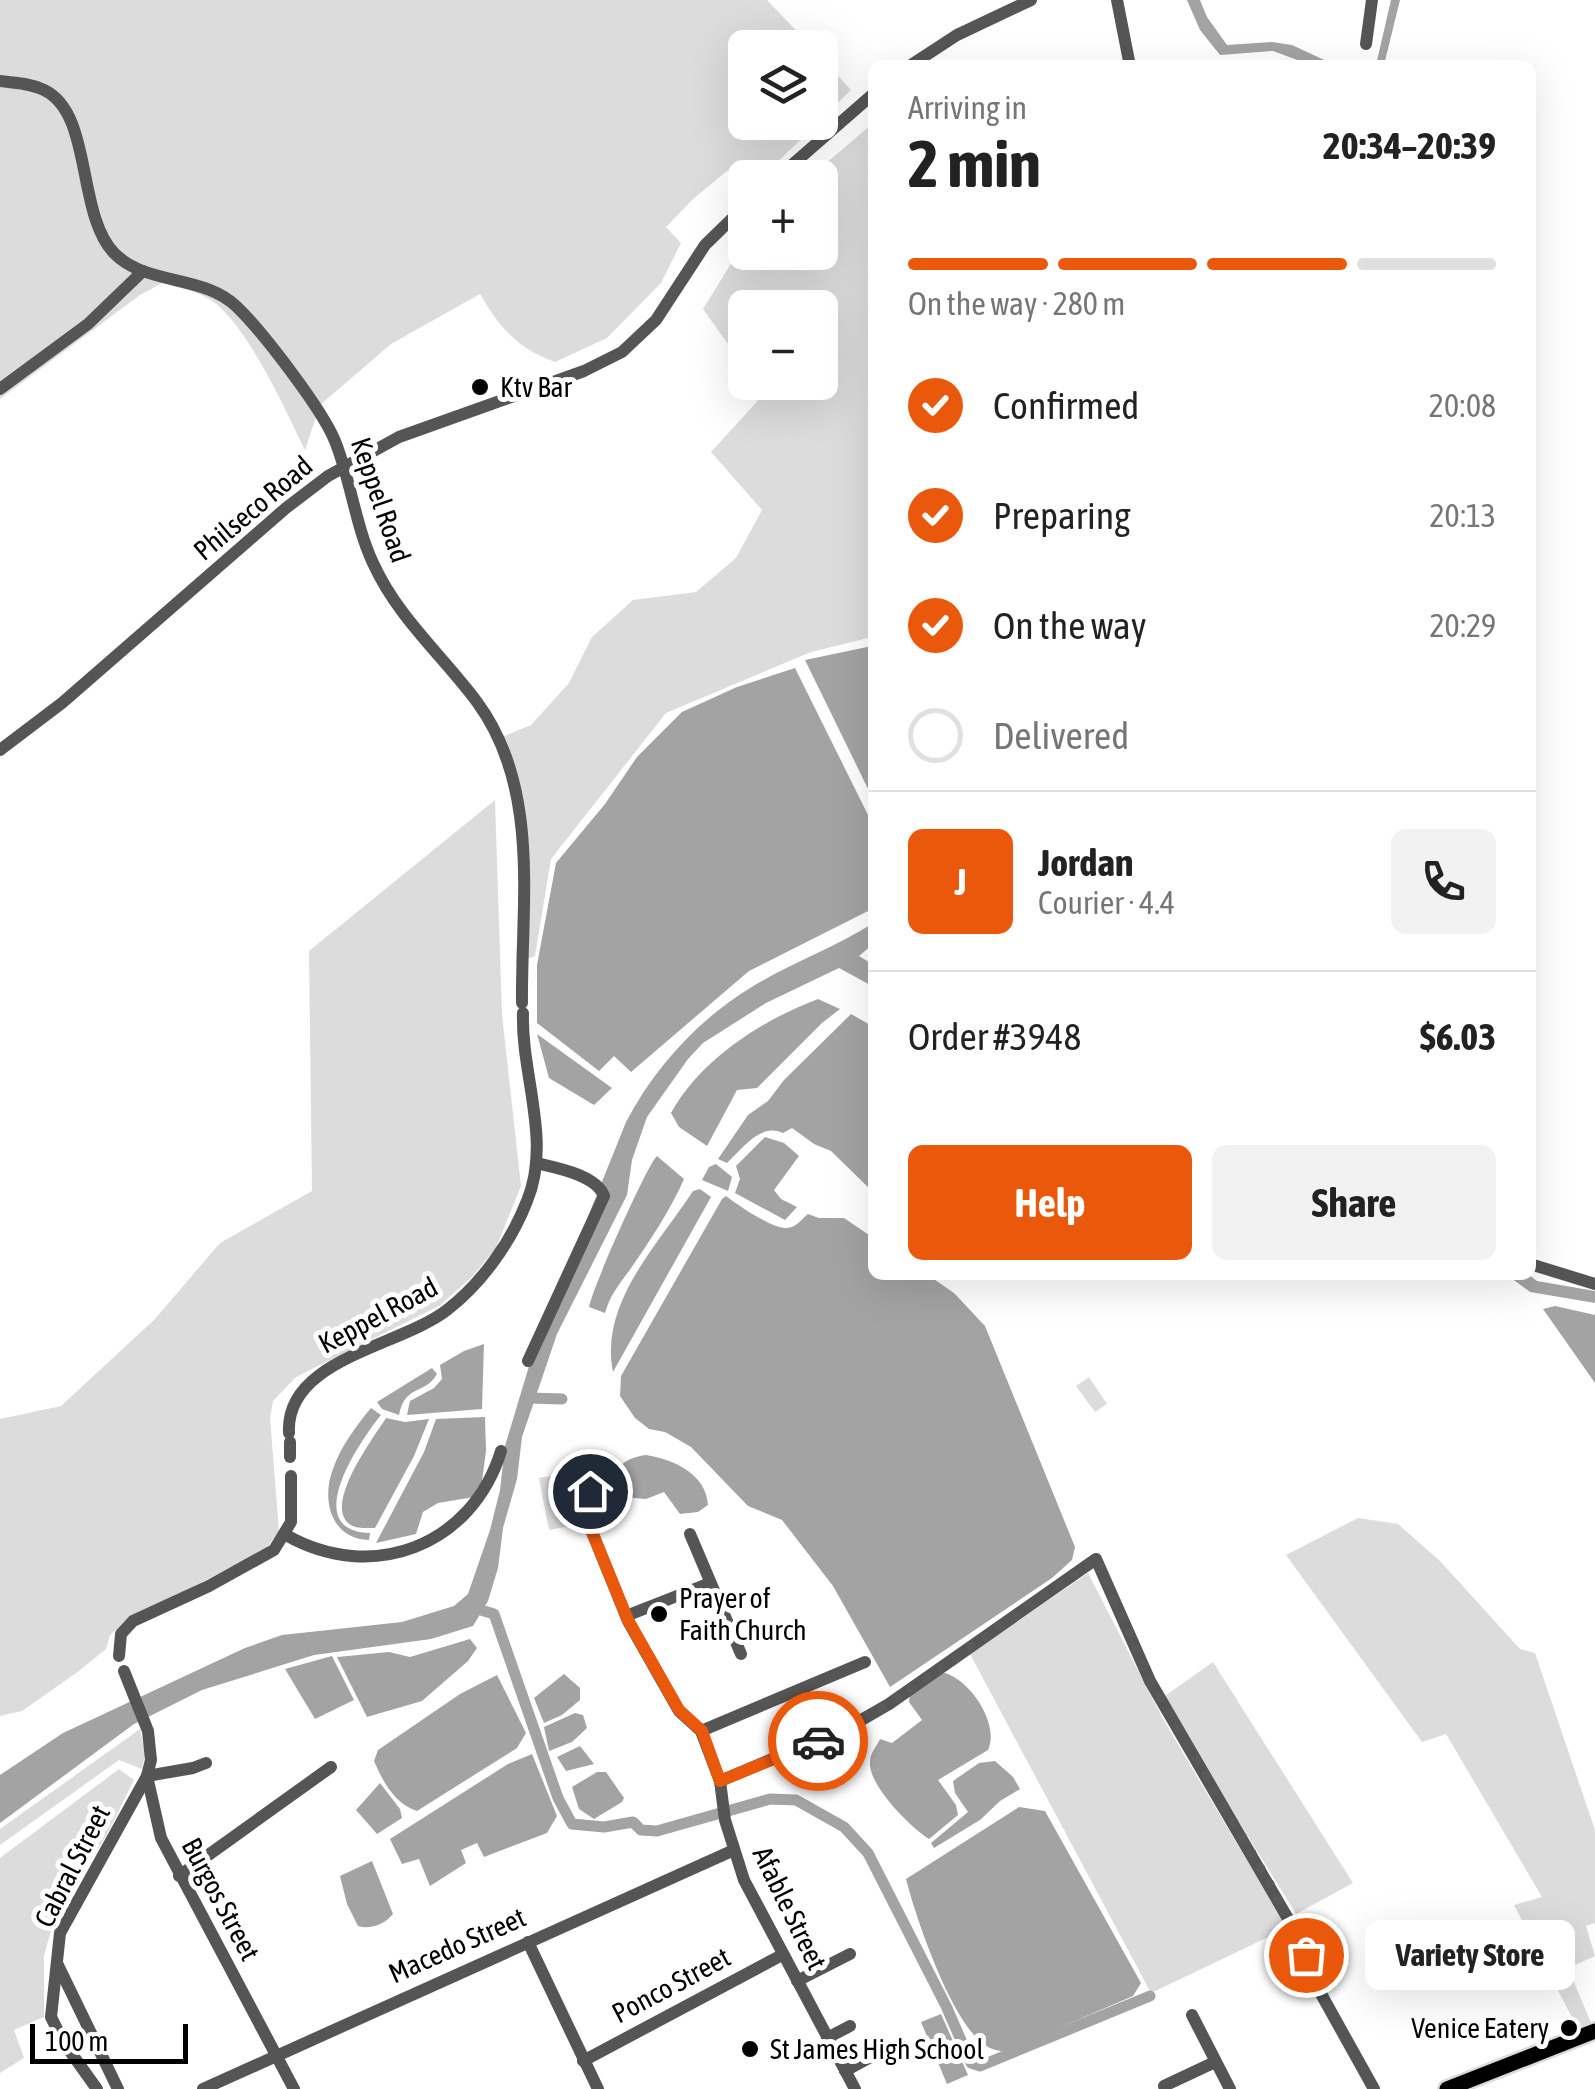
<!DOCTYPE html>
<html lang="en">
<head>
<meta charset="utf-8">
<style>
  :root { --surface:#fff; --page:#f2f2f2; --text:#222; --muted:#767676; --line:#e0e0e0; --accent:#ea580c }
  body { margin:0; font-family:"Asap Condensed",sans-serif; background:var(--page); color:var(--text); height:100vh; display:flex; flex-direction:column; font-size:38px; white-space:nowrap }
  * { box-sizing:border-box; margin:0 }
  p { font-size:32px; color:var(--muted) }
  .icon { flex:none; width:55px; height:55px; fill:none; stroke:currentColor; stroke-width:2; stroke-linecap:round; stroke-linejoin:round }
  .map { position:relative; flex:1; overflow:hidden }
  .side { position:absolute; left:868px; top:60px; width:668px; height:1220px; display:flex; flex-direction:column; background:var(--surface); border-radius:15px; box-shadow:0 10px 40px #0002 }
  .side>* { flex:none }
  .buttons { position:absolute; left:728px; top:30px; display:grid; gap:20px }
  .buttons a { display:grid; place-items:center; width:110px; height:110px; border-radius:15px; background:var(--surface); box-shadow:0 10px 40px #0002; font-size:50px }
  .scale { position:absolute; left:30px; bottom:25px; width:158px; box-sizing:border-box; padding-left:10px; border:5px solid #000; border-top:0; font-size:28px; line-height:35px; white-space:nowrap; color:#000; -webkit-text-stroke:8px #fff; paint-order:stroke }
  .pin { position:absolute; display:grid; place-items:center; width:85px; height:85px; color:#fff; margin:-42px; border:5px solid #fff; border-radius:50%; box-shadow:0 2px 10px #0007 }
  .courier { position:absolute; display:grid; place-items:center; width:100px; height:100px; margin:-50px; border:8px solid #ea580c; border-radius:50%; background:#fff; color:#222; box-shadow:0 2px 12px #0007 }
  .bubble { position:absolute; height:70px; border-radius:15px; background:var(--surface); box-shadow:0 10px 40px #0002; font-size:32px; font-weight:700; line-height:70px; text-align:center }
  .summary em { font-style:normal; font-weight:700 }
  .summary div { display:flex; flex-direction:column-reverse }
  .summary { display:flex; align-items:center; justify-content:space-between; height:170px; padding:0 40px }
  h1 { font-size:65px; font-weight:700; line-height:75px }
  .bar { display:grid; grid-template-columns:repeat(4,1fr); gap:15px 10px; align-content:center; height:120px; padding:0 40px }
  .bar i { height:12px; border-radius:8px; background:var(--line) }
  .bar .on { background:var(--accent) }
  .bar p { grid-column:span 4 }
  .line { display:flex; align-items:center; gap:25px; padding:0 40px; border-top:2px solid var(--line) }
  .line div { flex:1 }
  .round { display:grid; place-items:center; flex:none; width:105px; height:105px; border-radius:15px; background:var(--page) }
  ol { padding:0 40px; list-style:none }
  li { display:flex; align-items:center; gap:30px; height:110px }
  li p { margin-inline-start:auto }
  li .icon { padding:10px; border-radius:50%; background:var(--accent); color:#fff; stroke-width:4 }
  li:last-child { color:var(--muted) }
  li i { width:55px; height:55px; border:5px solid var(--line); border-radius:50% }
  .primary-button { display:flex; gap:20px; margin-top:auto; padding:20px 40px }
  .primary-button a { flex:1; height:115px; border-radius:15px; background:var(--accent); color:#fff; font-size:40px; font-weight:700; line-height:115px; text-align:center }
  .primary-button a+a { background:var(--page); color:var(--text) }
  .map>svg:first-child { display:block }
  .green { fill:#dcdcdc }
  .water { fill:#a3a3a3 }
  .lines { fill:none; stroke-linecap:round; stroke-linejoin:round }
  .canal { stroke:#a3a3a3; stroke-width:11 }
  .major-casing { stroke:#dbdbdb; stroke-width:20 }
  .minor { stroke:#555; stroke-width:12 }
  .major { stroke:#000; stroke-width:15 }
  .done { stroke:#595959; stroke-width:10; stroke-dasharray:0 18 }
  .route { stroke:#ea580c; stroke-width:12 }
  .poi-dot { fill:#000; stroke:#fff; stroke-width:4 }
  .labels { text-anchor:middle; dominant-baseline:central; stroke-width:10; stroke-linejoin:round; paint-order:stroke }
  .poi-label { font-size:28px; fill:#000; stroke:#fff; text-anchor:start }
  .street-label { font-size:28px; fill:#000; stroke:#fff }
</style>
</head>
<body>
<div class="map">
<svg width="1595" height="2089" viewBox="0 0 1595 2089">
  <rect width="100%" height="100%" fill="#fff"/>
  <g class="green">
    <path d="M0,0H767L812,47L745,48V122L818,123L766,173L727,171L693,199L666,227L681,243L661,283L607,338L555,362C518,349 499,327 480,294L391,344L320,405L305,450C285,409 250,331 215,303C200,292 182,288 164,282L140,295L0,399Z"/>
    <polygon points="820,56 851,90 820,120"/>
    <polygon points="872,124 872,637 811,652 666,713 551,859 535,956 516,964 521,820 497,739 531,725 569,683 592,637 633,600 696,592 736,558 762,510 711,452 763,395 755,383 820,382 820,308 745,308 745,368 703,309 732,262 745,247 745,252 820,252 820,178 810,177"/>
    <polygon points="495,800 502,1015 521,1186 496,1248 472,1277 439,1306 296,1377 273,1401 270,1418 279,1531 266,1549 129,1620 110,1635 106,1649 79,1671 22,1711 0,1716 0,1419 61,1406 155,1319 220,1243 312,1191 309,951"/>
    <polygon points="1089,1377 1107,1404 1095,1412 1076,1386"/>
    <polygon points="565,1473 575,1525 549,1530 539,1478"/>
    <polygon points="1358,1518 1398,1524 1440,1561 1520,1649 1535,1653 1595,1830 1595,1923 1586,1926 1595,1956 1568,1968 1592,2025 1579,2031 1514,1905 1542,1897 1446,1734 1422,1742 1286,1555"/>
    <polygon points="1088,1573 1163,1719 1287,1928 1151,1993 970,1654"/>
    <polygon points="1213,1662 1353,1883 1296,1914 1162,1698"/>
    <polygon points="140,1729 145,1755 142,1769 119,1760 0,1845 0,1829"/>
    <polygon points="119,1769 134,1780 106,1836 55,1916 44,1956 44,2017 14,2030 24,2058 0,2073 0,1858"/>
  </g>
  <g class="water">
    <polygon points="1187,0 1200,0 1207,17 1227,45 1272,42 1292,45 1335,65 1311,65 1273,51 1220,55 1200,30"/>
    <polygon points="1391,0 1400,0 1384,65 1376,65"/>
    <polygon points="872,646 872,797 805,660"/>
    <polygon points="795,668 872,823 872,909 749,971 631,1072 614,1056 599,1071 537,1023 537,965 556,863 605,804 637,757 682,712 737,687"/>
    <path d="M872,924V945L859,956L872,964V986L839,968L766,1003L703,1043L688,1059L647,1117L632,1160L627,1195L557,1334L522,1437L517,1479L503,1528L498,1568L488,1601L473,1626L431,1639L314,1655L202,1690L134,1724L0,1823V1775L63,1733L245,1648L282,1635L402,1622L454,1606L468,1594L490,1530L500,1490L505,1446L532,1356L626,1122C655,1067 697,1021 750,988C789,964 833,948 872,924Z"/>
    <path d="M818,999L840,1009L822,1023L757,1088L737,1090L707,1146L679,1127L671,1113C701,1059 762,1020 818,999Z"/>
    <path d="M851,1014L872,1026V1191L831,1151L814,1144L792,1128L783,1133C761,1122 742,1149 727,1163L718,1159L748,1115L768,1101L784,1080Z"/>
    <polygon points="537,1034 612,1088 594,1105 549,1078"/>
    <polygon points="765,1137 784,1143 799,1156 774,1190 781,1199 797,1207 785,1220 735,1193 740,1179 736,1166"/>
    <path d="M657,1156L684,1179C670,1211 649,1242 629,1271C618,1286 610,1295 605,1313L589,1307C592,1289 647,1165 657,1156Z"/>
    <polygon points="716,1164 732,1177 728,1191 702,1180 709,1167"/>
    <path d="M700,1189L711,1197L613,1372C599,1303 658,1245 693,1191Z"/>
    <path d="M726,1196C739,1206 771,1228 787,1228C795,1228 802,1219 808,1214L819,1218H844L872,1237V1275H928L954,1293L985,1326L1075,1547L1072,1560L1052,1578L890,1687L833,1586L782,1520L748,1506L691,1447L665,1432L649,1429L635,1418L620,1396L621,1376L722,1199Z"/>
    <polygon points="1507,1275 1529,1275 1537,1281 1595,1291 1595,1303 1530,1292"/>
    <polygon points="1555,1306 1595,1315 1595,1383 1543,1309"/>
    <polygon points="484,1344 482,1409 407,1415 410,1401 434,1388 442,1379 440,1365 464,1351"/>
    <path d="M432,1368L437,1374C425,1395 405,1384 399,1415L382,1409L377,1402Z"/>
    <path d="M371,1408L381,1415C359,1442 299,1531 370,1533L369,1540C331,1539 321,1500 333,1469C341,1446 356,1426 371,1408Z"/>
    <polygon points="485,1417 486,1451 480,1496 438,1503 423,1512 416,1534 376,1543 424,1452 436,1419"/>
    <path d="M386,1418L405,1422L429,1419L414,1456L375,1528C368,1528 357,1529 351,1525C321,1507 374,1437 386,1418Z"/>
    <path d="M646,1455C675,1460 706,1474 708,1505L698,1512L680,1514L664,1492L646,1499L624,1497C608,1472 619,1459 646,1455Z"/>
    <polygon points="470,1639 477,1648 468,1661 422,1701 367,1717 337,1657 389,1652 410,1657"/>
    <polygon points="332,1656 354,1700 315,1719 285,1669"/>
    <path d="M945,1673C970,1680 1000,1724 988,1750L938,1780L956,1805L958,1815L929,1839C910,1827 868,1785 870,1762C870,1753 876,1747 880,1739L892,1743L922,1720L909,1702L910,1693L934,1675Z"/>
    <polygon points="564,1674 580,1688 580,1700 562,1715 544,1723 534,1698"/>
    <path d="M497,1675L526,1733L517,1748L417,1811C395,1804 383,1782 374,1761L378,1750L460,1694Z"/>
    <polygon points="575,1713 583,1715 587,1728 572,1742 549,1751 544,1727"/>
    <polygon points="580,1746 594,1764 566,1771 557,1757"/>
    <polygon points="532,1754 557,1816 547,1833 484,1857 477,1843 461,1850 466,1863 430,1886 419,1859 402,1864 390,1839 508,1764"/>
    <polygon points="995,1761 1013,1777 1020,1789 1000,1801 980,1820 934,1848 931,1843 968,1812 955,1793 953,1781 979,1763"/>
    <polygon points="597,1772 606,1772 624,1798 622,1802 594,1819 579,1809 572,1787"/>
    <polygon points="380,1783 400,1809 402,1818 377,1834 356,1810"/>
    <path d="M1019,1807L1045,1811L1141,1983L1133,1996L1003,2052C998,2050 993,2050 988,2047C953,2028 916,1918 906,1879Z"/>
    <path d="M372,1861L393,1914C385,1924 370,1930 358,1926L347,1904L340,1876Z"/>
    <polygon points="941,2014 968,2075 947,2084 921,2022"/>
  </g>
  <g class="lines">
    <g class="canal">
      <polyline points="529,1398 562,1399"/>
      <polyline points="474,1608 494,1614 558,1798 572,1824 604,1827 633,1822 641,1830 657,1831 770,1799 796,1800 844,1827 868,1853 946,2006 971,2063 980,2066 1150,1996"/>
    </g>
    <defs>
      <polyline id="major" points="1447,2089 1595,2031"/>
    </defs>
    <use href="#major" class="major-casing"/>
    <g class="minor">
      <polyline points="1117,0 1129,61"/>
      <polyline points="1366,44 1372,0"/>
      <polyline points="911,65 957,35 1031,0"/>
      <path d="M0,81C14,83 31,83 44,90C93,113 76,213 114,253C146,286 204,274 237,307C262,331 322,409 335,441C351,481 355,524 373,563C398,618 442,655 477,702C541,789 521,904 522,1003"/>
      <polyline points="777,178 872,95"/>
      <polyline points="0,389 88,324 143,271"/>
      <polyline points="0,750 62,703 286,508 328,476 399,437 584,371 622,352 656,320 705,245 745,206"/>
      <polyline points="1530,1264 1595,1284"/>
      <path d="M528,1361L604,1196C596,1175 557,1168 536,1163"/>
      <path d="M289,1433C285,1359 399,1347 447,1310C482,1283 511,1242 527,1201C552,1141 521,1075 523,1013"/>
      <polyline points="290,1442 290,1457"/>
      <polyline points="591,1471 592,1532 628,1621 679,1711 701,1731 720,1781 725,1820 744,1880 855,2089"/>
      <polyline points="690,1534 741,1654"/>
      <path d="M286,1535C372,1584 472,1546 501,1451"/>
      <polyline points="626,1616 710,1583"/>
      <polyline points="119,1656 121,1634 133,1621 209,1586 274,1550 291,1522 291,1476"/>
      <polyline points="124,1671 148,1731 151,1760 147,1776 161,1838 294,2089"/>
      <polyline points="701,1731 865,1662"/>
      <polyline points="720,1781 851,1726 889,1704 1096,1559 1150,1681 1294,1929 1320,1992 1374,2089"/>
      <polyline points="179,1876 331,1767"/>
      <polyline points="528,1942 598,2089"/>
      <polyline points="57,1963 118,2089"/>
      <polyline points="797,1981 850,1954"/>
      <polyline points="1192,2015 1230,2089"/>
      <polyline points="827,2038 850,2026"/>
      <polyline points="583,2061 782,1955"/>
      <polyline points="845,2071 878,2053"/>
      <polyline points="97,2089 64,2043 51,2017 60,1933 147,1776 193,1768 206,1763"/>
      <polyline points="203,2089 734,1850"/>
      <polyline points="1165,2089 1164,2086 1215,2062"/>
    </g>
    <use href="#major" class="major"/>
  </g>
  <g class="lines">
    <polyline class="done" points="818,1741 890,1704 1096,1559 1150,1681 1273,1890 1306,1955"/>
    <polyline class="route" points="590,1491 592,1532 628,1620 679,1710 702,1731 720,1781 818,1741"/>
  </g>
  <g class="poi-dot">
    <circle cx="480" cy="387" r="10"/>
    <circle cx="659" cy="1614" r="10"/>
    <circle cx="1569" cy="2028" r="10"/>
    <circle cx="750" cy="2049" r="10"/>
  </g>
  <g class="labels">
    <g class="poi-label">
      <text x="500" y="387">Ktv Bar</text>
      <text x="679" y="1598">Prayer of<tspan x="679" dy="32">Faith Church</tspan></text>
      <text x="1549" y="2028" text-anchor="end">Venice Eatery</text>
      <text x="770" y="2049">St James High School</text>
    </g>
    <g class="street-label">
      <text transform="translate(381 500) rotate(71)">Keppel Road</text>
      <text transform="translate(253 508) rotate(-40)">Philseco Road</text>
      <text transform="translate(378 1315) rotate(-28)">Keppel Road</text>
      <text transform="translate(72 1866) rotate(-63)">Cabral Street</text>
      <text transform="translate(221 1899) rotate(62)">Burgos Street</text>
      <text transform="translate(790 1908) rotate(64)">Afable Street</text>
      <text transform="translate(457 1945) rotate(-24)">Macedo Street</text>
      <text transform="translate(671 1985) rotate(-28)">Ponco Street</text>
    </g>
  </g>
</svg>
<div class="buttons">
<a><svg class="icon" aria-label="layers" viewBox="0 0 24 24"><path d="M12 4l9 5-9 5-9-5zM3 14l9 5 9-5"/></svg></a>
<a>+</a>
<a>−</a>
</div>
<div class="scale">100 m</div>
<div class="pin" style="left:1306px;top:1955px;background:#ea580c"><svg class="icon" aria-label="bag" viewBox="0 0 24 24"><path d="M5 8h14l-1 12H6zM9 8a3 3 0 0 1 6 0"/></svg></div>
<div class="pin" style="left:590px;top:1491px;background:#1f2937"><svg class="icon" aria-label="home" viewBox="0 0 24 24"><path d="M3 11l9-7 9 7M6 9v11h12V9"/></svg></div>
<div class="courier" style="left:818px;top:1741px"><svg class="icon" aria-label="car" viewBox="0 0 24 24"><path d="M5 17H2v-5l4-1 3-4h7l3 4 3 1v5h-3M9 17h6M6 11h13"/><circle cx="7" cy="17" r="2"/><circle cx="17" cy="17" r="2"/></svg></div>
<div class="bubble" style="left:1365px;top:1920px;width:210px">Variety Store</div>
<section class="side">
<div class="summary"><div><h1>2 min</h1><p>Arriving in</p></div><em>20:34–20:39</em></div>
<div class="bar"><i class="on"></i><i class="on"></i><i class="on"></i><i></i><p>On the way · 280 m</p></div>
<ol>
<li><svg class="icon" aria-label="check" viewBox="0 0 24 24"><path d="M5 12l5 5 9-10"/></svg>Confirmed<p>20:08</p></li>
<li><svg class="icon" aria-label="check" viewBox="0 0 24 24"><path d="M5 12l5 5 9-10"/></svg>Preparing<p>20:13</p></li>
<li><svg class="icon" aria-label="check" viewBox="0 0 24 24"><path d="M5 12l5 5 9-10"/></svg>On the way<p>20:29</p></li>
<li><i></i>Delivered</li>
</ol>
<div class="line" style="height:180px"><b class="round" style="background:var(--accent);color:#fff">J</b><div><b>Jordan</b><p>Courier · 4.4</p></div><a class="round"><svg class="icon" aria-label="phone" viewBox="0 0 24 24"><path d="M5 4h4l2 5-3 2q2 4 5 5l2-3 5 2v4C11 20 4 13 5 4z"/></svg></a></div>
<div class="line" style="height:130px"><div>Order #3948</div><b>$6.03</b></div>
<div class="primary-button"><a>Help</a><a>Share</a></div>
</section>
</div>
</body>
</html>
